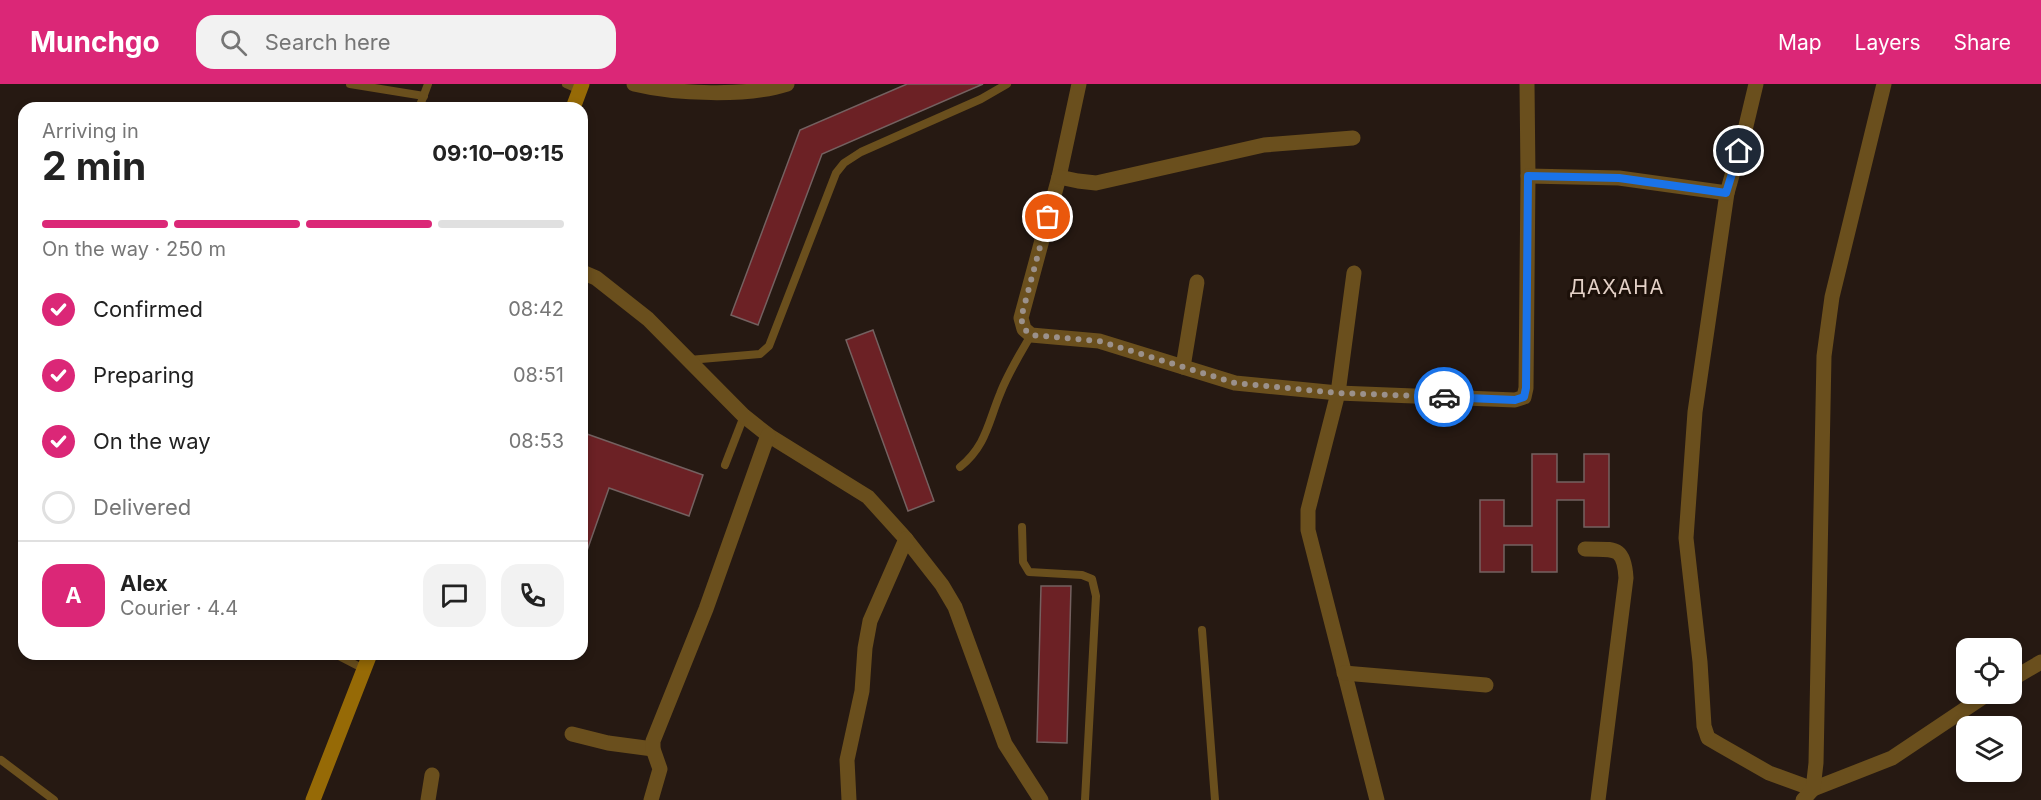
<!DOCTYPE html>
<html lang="en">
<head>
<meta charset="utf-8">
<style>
  :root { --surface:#fff; --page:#f2f2f2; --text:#222; --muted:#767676; --line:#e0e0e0; --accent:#db2777 }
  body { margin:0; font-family:Inter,sans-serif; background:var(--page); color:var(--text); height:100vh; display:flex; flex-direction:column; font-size:22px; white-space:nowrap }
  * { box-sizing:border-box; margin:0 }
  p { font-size:20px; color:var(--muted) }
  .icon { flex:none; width:33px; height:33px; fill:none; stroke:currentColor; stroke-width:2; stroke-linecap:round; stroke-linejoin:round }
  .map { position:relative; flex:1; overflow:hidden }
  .details { position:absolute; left:18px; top:18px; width:570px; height:558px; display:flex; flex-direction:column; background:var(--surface); border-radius:18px; box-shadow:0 3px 9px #0003 }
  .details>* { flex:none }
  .tools { position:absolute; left:1956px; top:554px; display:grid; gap:12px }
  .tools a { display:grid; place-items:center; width:66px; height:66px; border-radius:12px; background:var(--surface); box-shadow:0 3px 9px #0003; font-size:30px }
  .pin { position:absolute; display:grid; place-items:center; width:51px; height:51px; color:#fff; margin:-26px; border:3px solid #fff; border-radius:50%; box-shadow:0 2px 6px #0007 }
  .courier { position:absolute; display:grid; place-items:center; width:60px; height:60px; margin:-30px; border:4px solid #1a73e8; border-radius:50%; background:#fff; color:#222; box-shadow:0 2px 8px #0007 }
  .overview em { font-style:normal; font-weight:700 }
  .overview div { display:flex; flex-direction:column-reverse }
  .overview { display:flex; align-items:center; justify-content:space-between; height:102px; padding:0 24px }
  h1 { font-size:39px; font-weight:700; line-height:45px }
  .bar { display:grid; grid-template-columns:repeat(4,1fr); gap:9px 6px; align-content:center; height:72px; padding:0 24px }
  .bar i { height:8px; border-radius:4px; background:var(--line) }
  .bar .selected { background:var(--accent) }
  .bar p { grid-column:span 4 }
  .line { display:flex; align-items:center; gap:15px; padding:0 24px; border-top:2px solid var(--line) }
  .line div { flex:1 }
  .round { display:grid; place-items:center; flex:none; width:63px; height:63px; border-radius:18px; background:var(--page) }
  ol { padding:0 24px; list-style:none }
  li { display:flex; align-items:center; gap:18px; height:66px }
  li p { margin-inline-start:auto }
  li .icon { padding:6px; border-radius:50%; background:var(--accent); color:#fff; stroke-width:4 }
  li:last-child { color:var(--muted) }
  li i { width:33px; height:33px; border:3px solid var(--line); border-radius:50% }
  header { display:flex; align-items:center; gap:36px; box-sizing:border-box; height:84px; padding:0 30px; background:var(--accent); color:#fff }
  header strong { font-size:28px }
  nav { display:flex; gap:33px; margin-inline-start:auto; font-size:21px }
  .search { width:420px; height:54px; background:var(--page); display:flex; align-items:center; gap:15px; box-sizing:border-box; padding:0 21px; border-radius:18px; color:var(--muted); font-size:22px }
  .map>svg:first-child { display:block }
  .building { fill:#6c2125; stroke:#746160; stroke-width:1.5 }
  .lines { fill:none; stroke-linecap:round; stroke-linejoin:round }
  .service { stroke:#6a4f1d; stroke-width:8 }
  .minor { stroke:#6a4f1d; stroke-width:15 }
  .secondary { stroke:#966a06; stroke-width:15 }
  .done { stroke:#9b918b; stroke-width:6; stroke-dasharray:0 10.8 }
  .route { stroke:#1a73e8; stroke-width:8 }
  .labels { text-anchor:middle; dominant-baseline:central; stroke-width:6; stroke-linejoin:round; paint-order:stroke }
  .quarter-label { font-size:20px; letter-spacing:1.5px; fill:#e4d1c7; stroke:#1c1009 }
</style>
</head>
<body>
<header>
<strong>Munchgo</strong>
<div class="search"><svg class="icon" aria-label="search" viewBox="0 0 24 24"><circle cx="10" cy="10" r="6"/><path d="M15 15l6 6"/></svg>Search here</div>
<nav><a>Map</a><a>Layers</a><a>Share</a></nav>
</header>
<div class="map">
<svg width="2041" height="716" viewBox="0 0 2041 716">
  <rect width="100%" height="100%" fill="#261912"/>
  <g class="building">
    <polygon points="907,0 983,0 822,70 758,241 731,231 800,46"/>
    <polygon points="873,246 934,417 908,427 846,256"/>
    <polygon points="587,350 703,391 689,432 609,404 582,481 582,365"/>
    <polygon points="1532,370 1557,370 1557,398 1584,398 1584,370 1609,370 1609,443 1584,443 1584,416 1557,416 1557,488 1532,488 1532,461 1504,461 1504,488 1480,488 1480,416 1504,416 1504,442 1532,442"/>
    <polygon points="1041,502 1071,502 1067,659 1037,658"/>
  </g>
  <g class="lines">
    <g class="service">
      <polyline points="350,0 424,12"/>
      <polyline points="566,0 580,6"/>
      <polyline points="419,24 428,0"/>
      <polyline points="689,276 760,270 769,262 836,89 844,79 861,68 981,15 1007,0"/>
      <polyline points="725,381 744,332"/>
      <path d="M960,383C986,362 988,339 1000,310C1008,289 1020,270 1031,251"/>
      <polyline points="1022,443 1023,478 1029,488 1082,491 1092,495 1096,512 1085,716"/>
      <polyline points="1202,546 1215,716"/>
      <polyline points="335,570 364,585"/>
      <polyline points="1,676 54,716"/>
    </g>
    <g class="minor">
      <path d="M634,0C675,10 747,13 787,0"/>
      <polyline points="1079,0 1059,93 1021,234 1024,245 1031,251 1099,257 1235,299 1338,309 1515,316 1524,313 1526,304 1528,92 1527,0"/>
      <polyline points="1528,92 1619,94 1727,109 1695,328 1686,454 1700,578 1704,642 1708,654 1720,661 1769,689 1813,705 1892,674 1989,609"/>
      <polyline points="1059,93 1078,97 1096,99 1264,61 1353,54"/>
      <polyline points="1727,109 1745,46 1756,0"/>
      <polyline points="582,188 596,194 648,235 744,332 768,351 868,413 906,455 942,501 955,523 1005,660 1041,716"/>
      <polyline points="1354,189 1338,309 1308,426 1308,446 1377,716"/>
      <polyline points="1183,283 1197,198"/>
      <path d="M1585,465C1613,466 1624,460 1626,494L1598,716"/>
      <polyline points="1344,589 1486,601"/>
      <polyline points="2012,595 2041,578"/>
      <polyline points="572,650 608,659 653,665"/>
      <polyline points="428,716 432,691"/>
      <polyline points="651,716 660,685 653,665 653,657 706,525 768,351"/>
      <polyline points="849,716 847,676 862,607 865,564 870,537 906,455"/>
      <polyline points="1803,716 1813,705 1816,679 1824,272 1832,213 1884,0"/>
    </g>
    <g class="secondary">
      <polyline points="573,24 582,0"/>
      <polyline points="313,716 370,570"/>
    </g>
  </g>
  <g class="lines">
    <polyline class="done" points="1048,133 1021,234 1024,245 1031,251 1099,257 1235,299 1338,309 1444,313"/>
    <polyline class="route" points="1444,313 1515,316 1524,313 1526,304 1528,92 1619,94 1726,109 1739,67"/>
  </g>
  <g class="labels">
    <g class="quarter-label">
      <text x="1617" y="203">ДАҲАНА</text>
    </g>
  </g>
</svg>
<div class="tools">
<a><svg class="icon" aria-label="locate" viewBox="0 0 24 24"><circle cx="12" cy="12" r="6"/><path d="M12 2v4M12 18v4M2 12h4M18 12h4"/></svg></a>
<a><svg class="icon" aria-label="layers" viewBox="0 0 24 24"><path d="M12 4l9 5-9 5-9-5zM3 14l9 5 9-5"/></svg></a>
</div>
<div class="pin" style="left:1048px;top:133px;background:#ea580c"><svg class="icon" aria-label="bag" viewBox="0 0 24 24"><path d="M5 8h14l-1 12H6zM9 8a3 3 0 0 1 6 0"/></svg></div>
<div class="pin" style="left:1739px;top:67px;background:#1f2937"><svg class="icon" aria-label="home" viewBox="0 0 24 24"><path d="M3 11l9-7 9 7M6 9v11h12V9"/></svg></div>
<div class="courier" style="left:1444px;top:313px"><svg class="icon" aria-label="car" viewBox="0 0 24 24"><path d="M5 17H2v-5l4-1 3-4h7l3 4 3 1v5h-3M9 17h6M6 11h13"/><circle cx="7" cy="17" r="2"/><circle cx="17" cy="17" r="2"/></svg></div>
<section class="details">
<div class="overview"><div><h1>2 min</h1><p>Arriving in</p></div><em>09:10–09:15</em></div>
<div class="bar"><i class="selected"></i><i class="selected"></i><i class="selected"></i><i></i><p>On the way · 250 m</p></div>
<ol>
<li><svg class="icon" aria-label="check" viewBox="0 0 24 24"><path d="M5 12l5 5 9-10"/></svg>Confirmed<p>08:42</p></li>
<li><svg class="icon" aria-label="check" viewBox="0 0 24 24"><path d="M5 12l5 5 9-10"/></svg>Preparing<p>08:51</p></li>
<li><svg class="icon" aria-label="check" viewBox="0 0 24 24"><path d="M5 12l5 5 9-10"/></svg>On the way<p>08:53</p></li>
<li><i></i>Delivered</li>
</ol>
<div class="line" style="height:108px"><b class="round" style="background:var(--accent);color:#fff">A</b><div><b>Alex</b><p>Courier · 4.4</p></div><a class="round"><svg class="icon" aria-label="chat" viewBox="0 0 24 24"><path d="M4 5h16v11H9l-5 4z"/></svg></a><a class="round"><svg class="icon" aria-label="phone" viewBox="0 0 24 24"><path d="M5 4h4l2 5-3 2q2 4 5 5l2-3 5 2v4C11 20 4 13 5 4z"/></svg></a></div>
</section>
</div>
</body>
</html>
